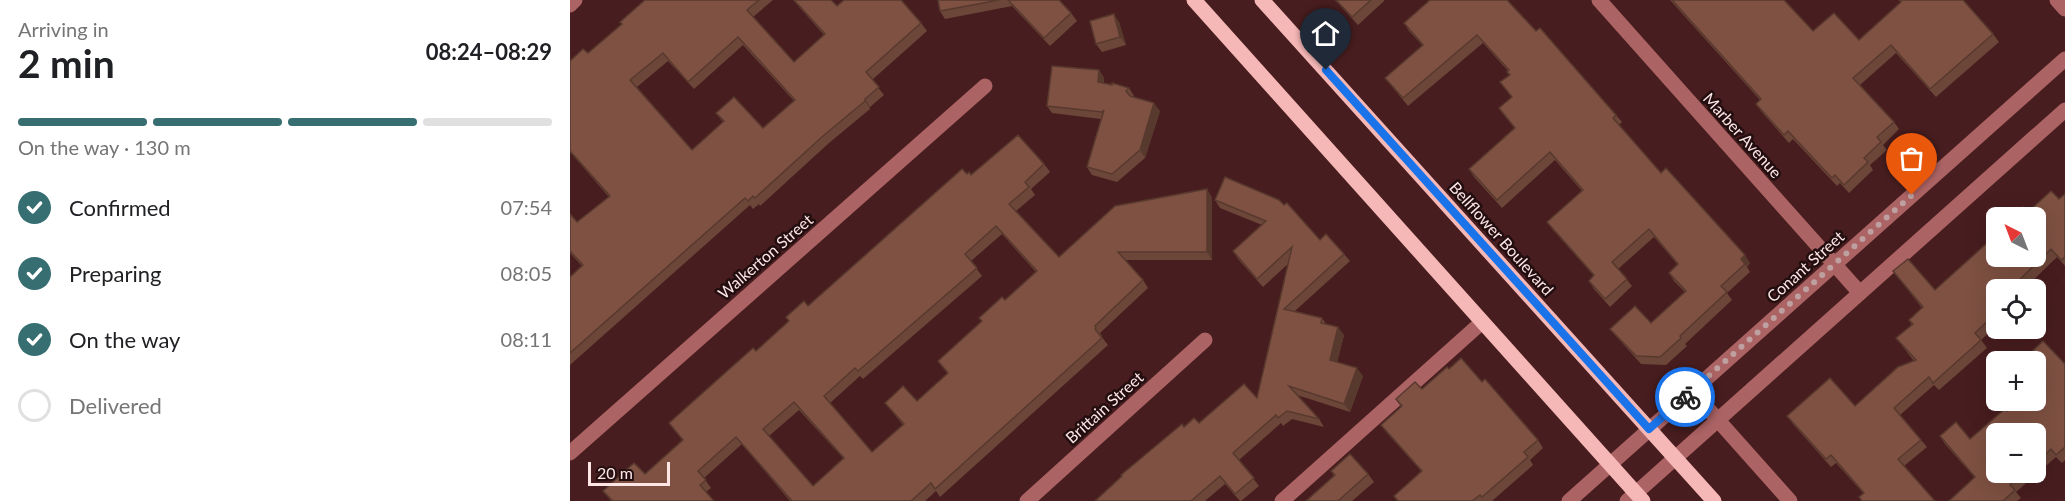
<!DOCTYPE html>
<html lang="en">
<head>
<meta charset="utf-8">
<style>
  :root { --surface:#fff; --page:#f6f6f6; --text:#202124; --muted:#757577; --line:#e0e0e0; --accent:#366e72 }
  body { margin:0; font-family:Lato,sans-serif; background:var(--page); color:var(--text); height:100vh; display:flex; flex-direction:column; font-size:22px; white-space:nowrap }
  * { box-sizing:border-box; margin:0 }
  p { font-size:20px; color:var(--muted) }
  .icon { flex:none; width:33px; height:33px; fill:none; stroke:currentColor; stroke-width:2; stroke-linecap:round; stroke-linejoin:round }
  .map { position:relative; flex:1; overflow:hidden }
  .sheet { display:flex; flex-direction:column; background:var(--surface); width:570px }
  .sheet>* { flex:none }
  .needle { width:39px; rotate:318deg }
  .fabs { position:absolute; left:1416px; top:207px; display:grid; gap:12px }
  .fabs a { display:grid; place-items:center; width:60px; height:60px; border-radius:9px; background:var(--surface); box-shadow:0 6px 24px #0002; font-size:30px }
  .scale { position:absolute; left:18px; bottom:15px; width:82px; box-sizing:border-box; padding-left:6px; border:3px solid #fee6e5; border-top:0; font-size:16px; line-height:21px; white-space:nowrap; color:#fee6e5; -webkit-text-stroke:4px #220e0f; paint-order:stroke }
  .pin { position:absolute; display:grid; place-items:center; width:51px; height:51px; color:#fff; margin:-62px -26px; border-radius:50% 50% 50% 0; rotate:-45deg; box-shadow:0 0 6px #0007 }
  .pin .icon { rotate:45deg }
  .courier { position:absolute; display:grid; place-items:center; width:60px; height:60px; margin:-30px; border:4px solid #1a73e8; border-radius:50%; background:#fff; color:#222; box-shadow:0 2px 8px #0007 }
  .overview em { font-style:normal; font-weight:700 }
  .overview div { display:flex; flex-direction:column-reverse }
  .overview { display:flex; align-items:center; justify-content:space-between; height:102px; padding:0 18px }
  h1 { font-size:39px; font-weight:700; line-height:45px }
  .bar { display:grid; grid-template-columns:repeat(4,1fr); gap:9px 6px; align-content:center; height:72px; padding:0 18px }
  .bar i { height:8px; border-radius:4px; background:var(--line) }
  .bar .selected { background:var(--accent) }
  .bar p { grid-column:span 4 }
  ol { padding:0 18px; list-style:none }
  li { display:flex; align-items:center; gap:18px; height:66px }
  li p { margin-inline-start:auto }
  li .icon { padding:6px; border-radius:50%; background:var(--accent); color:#fff; stroke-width:4 }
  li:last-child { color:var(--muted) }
  li i { width:33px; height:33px; border:3px solid var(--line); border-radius:50% }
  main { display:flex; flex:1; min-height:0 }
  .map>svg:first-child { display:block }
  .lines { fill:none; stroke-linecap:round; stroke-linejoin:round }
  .minor { stroke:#ac6364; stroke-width:15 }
  .major { stroke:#f6b8b7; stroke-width:15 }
  .wall { fill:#6c4639; fill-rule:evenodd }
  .shaded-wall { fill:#58392e }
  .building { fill:#7e5142; stroke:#58392e; stroke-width:1.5; fill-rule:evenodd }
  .done { stroke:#bea0a0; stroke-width:6; stroke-dasharray:0 10.8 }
  .route { stroke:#1a73e8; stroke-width:8 }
  .labels { text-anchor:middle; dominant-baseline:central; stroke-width:5; stroke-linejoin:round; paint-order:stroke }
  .street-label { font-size:16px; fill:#fee6e5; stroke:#220e0f }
</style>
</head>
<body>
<main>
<section class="sheet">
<div class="overview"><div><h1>2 min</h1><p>Arriving in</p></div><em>08:24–08:29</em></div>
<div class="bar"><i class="selected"></i><i class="selected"></i><i class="selected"></i><i></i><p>On the way · 130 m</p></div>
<ol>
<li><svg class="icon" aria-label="check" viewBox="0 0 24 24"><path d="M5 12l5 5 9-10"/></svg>Confirmed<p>07:54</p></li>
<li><svg class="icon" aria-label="check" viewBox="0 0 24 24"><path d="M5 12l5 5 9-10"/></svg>Preparing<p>08:05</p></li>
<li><svg class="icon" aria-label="check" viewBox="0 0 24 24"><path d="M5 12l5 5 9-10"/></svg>On the way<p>08:11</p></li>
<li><i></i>Delivered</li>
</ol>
</section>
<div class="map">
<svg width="1495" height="501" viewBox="0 0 1495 501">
  <rect width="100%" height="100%" fill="#481d1f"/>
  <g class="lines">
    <g class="minor">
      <polyline points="1029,0 1290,293"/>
      <polyline points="1487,0 1495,9"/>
      <polyline points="0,5 5,0"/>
      <polyline points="1122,391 1220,501"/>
      <polyline points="0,453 415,86"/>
      <polyline points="457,501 635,340"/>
      <polyline points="712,501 911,323"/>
      <polyline points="999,501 1495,59"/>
      <polyline points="1057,501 1495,110"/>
    </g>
    <g class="major">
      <polyline points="624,0 1073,501"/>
      <polyline points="692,0 1144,501"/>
    </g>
  </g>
  <g class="wall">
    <path d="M75,0H203L183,17L224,62L254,35L223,0H261L267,6L351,23L357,31L302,80L314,95L300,107V109L259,143L190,206L189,204L183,209L180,205L0,365V277L12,266L0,253V214L7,222L39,197L0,152V61L18,53L52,24ZM173,45L224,101L193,128L146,113L153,122L122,150L67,87L98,61L124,89Z"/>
    <polygon points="368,0 489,0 501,13 507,21 480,46 442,6 375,19 370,11"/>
    <polygon points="765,0 814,0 814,1 788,25"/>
    <polygon points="1100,0 1214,0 1243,31 1289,40 1331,2 1328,0 1393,0 1423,34 1429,42 1366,97 1326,53 1290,85 1324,122 1329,129 1313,145 1317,150 1300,165 1303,170 1279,193 1270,183 1267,186 1223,139 1219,143 1191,111 1186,104 1190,100"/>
    <polygon points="549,22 556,45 532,52 526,44"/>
    <polygon points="834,23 966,31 1046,115 1052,122 1049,125 1091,173 1180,263 1177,267 1180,272 1157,293 1162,300 1115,344 1117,346 1096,365 1071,364 1046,336 1040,329 1081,323 1115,292 1104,281 1099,273 1108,265 1084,237 1048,269 1062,286 1040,307 1024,289 1019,281 1024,276 983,230 977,222 1012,191 985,160 932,208 904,177 899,169 944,128 929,108 942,97 930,82 939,75 938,71 913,43 838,106 815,78 853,46 839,31"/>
    <polygon points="529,70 534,78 534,83 559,88 564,96 563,97 590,111 575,158 547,182 522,175 517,167 531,119 482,113 477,106"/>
    <path d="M474,164L480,172L461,189L465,195L446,211L489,257L642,197V260H555L573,280L578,288L530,333L532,336H531L538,345L370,497L366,491L355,501H220L172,444L134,478L141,488L136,492L144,501H41L33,491L75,474L112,440L99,423L186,351L219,322L216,317L238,306L397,174L401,175ZM432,234L466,272L435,300L409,318L412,321L368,361L378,374L347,401L315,403L321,410L333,425L302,452L260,403L290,376L293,379L412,276L401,261ZM229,410L273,458L243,486L199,436Z"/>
    <polygon points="1495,194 1495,266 1487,257 1453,290 1426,290 1426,326 1411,340 1417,348 1369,390 1364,385 1330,415 1357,447 1334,466 1365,501 1291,501 1289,497 1293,493 1266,463 1261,467 1223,424 1217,416 1285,406 1344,361 1326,338 1342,325 1339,320 1352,308 1323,271 1365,290 1458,212 1489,199"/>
    <polygon points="645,200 714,205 750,240 774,254 780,261 725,311 752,318 756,324 774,335 767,362 793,376 780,412 727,395 749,419 754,427 722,419 713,426 711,423 669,460 689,486 671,501 670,501 655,484 635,501 525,501 614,427 629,423 687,398 719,263 693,287 668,259 663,251 692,225 650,208"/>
    <path d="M1455,358L1495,364V460L1492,463L1486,457L1446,492L1451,498L1447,501H1379L1405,478L1375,444L1370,436L1400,439L1437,411L1469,382L1466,379V362H1457ZM1466,434V472H1426Z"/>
    <polygon points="879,369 912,382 968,440 973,448 960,460 963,465 922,501 827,501 824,496 851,471 817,433 811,425 831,407 826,399 852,389"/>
    <polygon points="761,471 798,474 804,482 782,501 736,501 764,476"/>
  </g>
  <g class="shaded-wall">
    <polygon points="544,14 549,22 556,45 550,37"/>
    <polygon points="529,70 534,78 533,90 528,82"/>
    <polygon points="295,99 300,107 300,109 295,101"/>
    <polygon points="584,103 590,111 575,158 570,150"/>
    <polygon points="637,189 642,197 642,260 637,252"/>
    <polygon points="1175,255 1180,263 1177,267 1171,259"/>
    <polygon points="768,327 774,335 766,368 760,360"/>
    <polygon points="787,368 793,376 780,412 774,404"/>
  </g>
  <g class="building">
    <path d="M75,0H189L177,10L224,62L255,34L224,0H261L267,6L274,0H331L351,23L296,72L309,87L295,99V101L253,136L185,198L183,196L178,201L175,198L0,353V277L13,265L0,251V214L7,222L40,196L0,151V61L13,49L18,53L52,24L50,22ZM168,37L225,100L193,128L164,97L146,113L154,121L122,150L60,80L93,53L118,82Z"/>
    <polygon points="368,0 429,0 370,11"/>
    <polygon points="438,0 489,0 501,13 474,38"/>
    <polygon points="766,0 801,0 782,17"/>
    <polygon points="860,0 937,0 966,31 970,28 1046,115 1043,118 1091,173 1096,168 1175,255 1171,259 1175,264 1151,286 1157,292 1110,336 1111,338 1090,357 1066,356 1040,329 1065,306 1081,323 1116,291 1099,273 1108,264 1079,229 1042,262 1057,279 1035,299 1019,281 1024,275 977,222 1013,190 980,152 927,200 899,169 945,128 929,108 942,97 930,82 940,75 937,72 939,70 907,35 833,98 815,78 853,45 834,23"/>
    <polygon points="1102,0 1214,0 1243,31 1264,13 1289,40 1331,2 1330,0 1393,0 1423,34 1360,89 1321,45 1283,78 1324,122 1307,137 1311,142 1294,158 1298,162 1274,185 1265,175 1262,178 1218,131 1214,135 1186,104 1191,99"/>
    <polygon points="544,14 550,37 526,44 520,21"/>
    <polygon points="482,66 529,70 528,82 542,85 542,83 559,88 556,91 560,96 584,103 570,150 542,174 517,167 534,110 532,112 477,106"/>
    <path d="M448,135L474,164L455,182L459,187L439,204L489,257L545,206L637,189V252H548L573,280L525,326L526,328L525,329L532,338L365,489L361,483L341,501H222L166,437L128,471L136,480L130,485L144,501H43L33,491L64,463L75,474L113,440L99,423L183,348L186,351L219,321L216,317L234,301L238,306L392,169L397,174L399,172L401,175ZM426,226L467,271L435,300L432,297L409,318L412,321L368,361L378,373L347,401L333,386L315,403L334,424L302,452L254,396L285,368L288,371L407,268L395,254ZM224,402L274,458L243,486L193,429Z"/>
    <polygon points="655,177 709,200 714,205 717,203 750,240 756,234 774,254 714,309 752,318 751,323 768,327 760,360 787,368 774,404 719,386 749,419 717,411 708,418 706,415 663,453 684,478 665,494 650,476 621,501 525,501 552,476 551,475 612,424 614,427 624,418 629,423 674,384 687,398 722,247 687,279 663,251 696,221 645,200"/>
    <polygon points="1481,191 1489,199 1495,194 1495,257 1491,260 1481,249 1439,290 1426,290 1426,302 1420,309 1425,314 1405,333 1411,340 1363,383 1359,377 1324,408 1351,440 1328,459 1365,501 1292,501 1289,497 1294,493 1261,455 1256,459 1217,416 1260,378 1285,406 1328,367 1346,360 1326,338 1343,324 1339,320 1353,307 1323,271 1338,259 1365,290 1426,235 1426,256 1466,256 1466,218 1442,218 1453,207 1458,212"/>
    <polygon points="1473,341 1495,364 1495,447 1486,455 1481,449 1466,463 1466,434 1426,434 1426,472 1454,472 1440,485 1445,490 1433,501 1379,501 1405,477 1370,436 1386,422 1400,439 1435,409 1437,411 1449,400 1466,400 1466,386 1470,382 1466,377 1466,362 1458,362 1455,358"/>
    <polygon points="891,358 912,382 915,379 968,440 954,452 958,457 912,497 910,495 902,501 828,501 824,496 852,471 811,425 832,406 826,399 845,382 852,389 877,367 879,369"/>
    <polygon points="780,454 798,474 768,501 736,501 765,475 761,471"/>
  </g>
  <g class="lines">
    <polyline class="done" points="1115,397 1342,195"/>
    <polyline class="route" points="756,70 1079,429 1115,397"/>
  </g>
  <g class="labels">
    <g class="street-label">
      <text transform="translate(1173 135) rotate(48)">Marber Avenue</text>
      <text transform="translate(932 238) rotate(48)">Bellflower Boulevard</text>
      <text transform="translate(195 256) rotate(-41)">Walkerton Street</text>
      <text transform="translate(1235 266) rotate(-42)">Conant Street</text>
      <text transform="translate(534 407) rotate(-42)">Brittain Street</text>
    </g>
  </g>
</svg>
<div class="fabs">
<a><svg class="needle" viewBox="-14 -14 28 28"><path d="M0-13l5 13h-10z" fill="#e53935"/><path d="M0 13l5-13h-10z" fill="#757577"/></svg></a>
<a><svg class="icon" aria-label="locate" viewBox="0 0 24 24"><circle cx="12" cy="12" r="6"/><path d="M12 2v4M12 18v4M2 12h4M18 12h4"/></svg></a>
<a>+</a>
<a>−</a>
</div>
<div class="scale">20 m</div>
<div class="pin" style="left:1342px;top:195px;background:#ea580c"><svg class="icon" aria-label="bag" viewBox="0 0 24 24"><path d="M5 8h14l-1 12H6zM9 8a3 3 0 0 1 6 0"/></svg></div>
<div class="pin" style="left:756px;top:70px;background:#1f2937"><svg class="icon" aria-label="home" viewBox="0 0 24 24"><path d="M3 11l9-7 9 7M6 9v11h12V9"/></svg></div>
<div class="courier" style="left:1115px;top:397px"><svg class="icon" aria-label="bike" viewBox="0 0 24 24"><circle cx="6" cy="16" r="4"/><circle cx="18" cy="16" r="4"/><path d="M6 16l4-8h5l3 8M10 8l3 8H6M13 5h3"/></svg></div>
</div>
</main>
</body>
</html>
